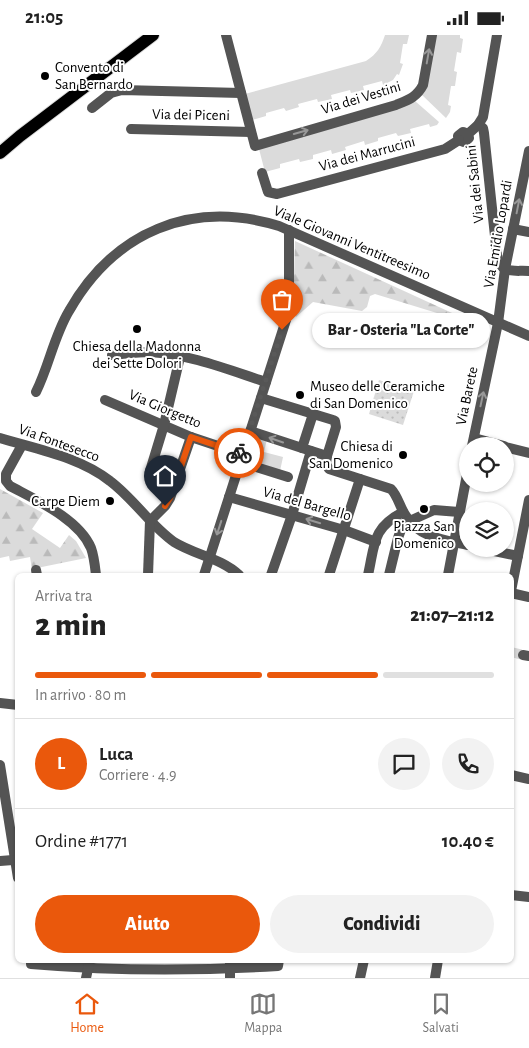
<!DOCTYPE html>
<html lang="it">
<head>
<meta charset="utf-8">
<style>
  :root { --surface:#fff; --page:#f2f2f2; --text:#222; --muted:#767676; --line:#e0e0e0; --accent:#ea580c }
  body { margin:0; font-family:"Alegreya Sans",sans-serif; background:var(--page); color:var(--text); height:100vh; display:flex; flex-direction:column; font-size:19px; white-space:nowrap }
  * { box-sizing:border-box; margin:0 }
  p { font-size:16px; color:var(--muted) }
  .icon { flex:none; width:28px; height:28px; fill:none; stroke:currentColor; stroke-width:2; stroke-linecap:round; stroke-linejoin:round }
  .map { position:relative; flex:1; overflow:hidden }
  .details { position:absolute; left:15px; top:538px; width:499px; height:390px; display:flex; flex-direction:column; background:var(--surface); border-radius:8px; box-shadow:0 1px 4px #0004 }
  .details>* { flex:none }
  .controls { position:absolute; left:459px; top:402px; display:grid; gap:10px }
  .controls a { display:grid; place-items:center; width:55px; height:55px; border-radius:50%; background:var(--surface); box-shadow:0 1px 4px #0004; font-size:25px }
  .pin { position:absolute; display:grid; place-items:center; width:42px; height:42px; color:#fff; margin:-51px -21px; border-radius:50% 50% 50% 0; rotate:-45deg; box-shadow:0 0 5px #0007 }
  .pin .icon { rotate:45deg }
  .courier { position:absolute; display:grid; place-items:center; width:50px; height:50px; margin:-25px; border:4px solid #ea580c; border-radius:50%; background:#fff; color:#222; box-shadow:0 1px 6px #0007 }
  .bubble { position:absolute; height:35px; border-radius:18px; background:var(--surface); box-shadow:0 1px 4px #0004; font-size:16px; font-weight:800; line-height:35px; text-align:center }
  .overview em { font-style:normal; font-weight:800 }
  .overview div { display:flex; flex-direction:column-reverse }
  .overview { display:flex; align-items:center; justify-content:space-between; height:85px; padding:0 20px }
  h1 { font-size:32px; font-weight:800; line-height:38px }
  .bar { display:grid; grid-template-columns:repeat(4,1fr); gap:8px 5px; align-content:center; height:60px; padding:0 20px }
  .bar i { height:6px; border-radius:4px; background:var(--line) }
  .bar .active { background:var(--accent) }
  .bar p { grid-column:span 4 }
  .line { display:flex; align-items:center; gap:12px; padding:0 20px; border-top:1px solid var(--line) }
  .line div { flex:1 }
  .round { display:grid; place-items:center; flex:none; width:52px; height:52px; border-radius:26px; background:var(--page) }
  .cta { display:flex; gap:10px; margin-top:auto; padding:10px 20px }
  .cta a { flex:1; height:58px; border-radius:30px; background:var(--accent); color:#fff; font-size:20px; font-weight:800; line-height:58px; text-align:center }
  .cta a+a { background:var(--page); color:var(--text) }
  .status { display:flex; justify-content:space-between; align-items:center; height:35px; padding:0 25px; background:var(--surface); direction:ltr }
  .status svg { height:14px; fill:currentColor }
  .menu { display:flex; justify-content:space-around; align-items:center; height:70px; border-top:1px solid var(--line); background:var(--surface); font-size:14px; color:var(--muted) }
  .menu a { display:grid; justify-items:center; gap:2px }
  .menu .active { color:var(--accent) }
  .map>svg:first-child { display:block }
  .green { fill:#dbdbdb }
  .forest { fill:url(#forest-firs) }
  .park { fill:url(#park-dots) }
  .lines { fill:none; stroke-linecap:round; stroke-linejoin:round }
  .minor-tunnel { stroke:#d9d9d9; stroke-width:10; stroke-dasharray:10 5; stroke-linecap:butt }
  .primary-casing { stroke:#dbdbdb; stroke-width:14 }
  .minor { stroke:#545454; stroke-width:10 }
  .primary { stroke:#000; stroke-width:12 }
  .oneway { stroke:#989898 }
  .done { stroke:#595959; stroke-width:5; stroke-dasharray:0 9 }
  .route { stroke:#ea580c; stroke-width:6 }
  .poi-dot { fill:#000; stroke:#fff; stroke-width:2 }
  .labels { text-anchor:middle; dominant-baseline:central; stroke-width:4; stroke-linejoin:round; paint-order:stroke }
  .poi-label { font-size:15px; fill:#000; stroke:#fff; text-anchor:start }
  .street-label { font-size:15px; fill:#000; stroke:#fff }
</style>
</head>
<body>
<div class="status"><b>21:05</b><svg viewBox="0 0 49 12"><path d="M0 12V9h3v3zM5 12V6h3v6zM10 12V3h3v9zM15 12V0h3v12zM26 1h20v11H26zM47 4h2v5h-2z"/></svg></div>
<div class="map">
<svg width="529" height="943" viewBox="0 0 529 943">
  <defs>
    <pattern id="forest-firs" width="22" height="20" patternUnits="userSpaceOnUse" patternTransform="scale(1.25)"><rect width="22" height="20" fill="#dbdbdb"/><path d="M5 1l3.5 6h-7zM16 11l3.5 6h-7z" fill="#bababa"/></pattern>
    <pattern id="park-dots" width="8" height="8" patternUnits="userSpaceOnUse" patternTransform="scale(1.25)"><rect width="8" height="8" fill="#dbdbdb"/><path d="M2 2h.1M6 6h.1" fill="none" stroke="#bababa" stroke-width="1.8" stroke-linecap="round"/></pattern>
  </defs>
  <rect width="100%" height="100%" fill="#fff"/>
  <g class="green">
    <path d="M385,0H409L407,9H403L400,28L403,29L399,40L397,39L393,45L383,50L382,46L363,51L364,55L351,58L350,55L331,60L332,64L318,67L317,64L298,69L299,72L286,76L284,73L266,78V81L252,85L245,59L366,26C377,19 381,12 385,0Z"/>
    <polygon points="436,0 460,0 460,3 463,4 461,18 457,17 454,36 457,37 455,51 451,51 448,70 451,71 450,77 446,83 421,59"/>
    <polygon points="415,66 439,87 437,90 430,92 429,89 410,94 411,98 398,101 396,98 378,103 378,106 365,110 364,106 345,112 346,115 332,119 331,115 313,120 313,124 300,127 299,124 280,129 280,133 265,137 259,114"/>
    <polygon points="252,400 267,404 264,417 283,422 280,436 244,425"/>
  </g>
  <g class="forest">
    <polygon points="295,206 463,283 463,286 375,259 370,261 367,272 362,276 313,267 296,282 293,276"/>
    <polygon points="0,454 43,478 32,494 60,513 69,500 76,506 86,523 32,534 30,522 10,526 9,521 0,523"/>
  </g>
  <polygon class="park" points="379,345 414,356 403,390 369,379"/>
  <g class="lines">
    <polyline class="minor-tunnel" points="511,617 523,620"/>
    <defs>
      <polyline id="primary" points="0,118 20,101 153,0"/>
    </defs>
    <use href="#primary" class="primary-casing"/>
    <g class="minor">
      <path d="M226,0L255,111L396,70C408,65 417,62 423,50L432,0"/>
      <polyline points="92,73 111,58 122,55 241,58"/>
      <path d="M478,90L483,93L484,98L497,220C501,240 512,235 529,236"/>
      <polyline points="131,94 251,97"/>
      <polyline points="468,99 463,97 458,101 459,105 464,107 469,103 468,99 478,90 483,82 497,0"/>
      <polyline points="262,138 268,157 277,159 445,114 459,105"/>
      <polyline points="513,194 529,197"/>
      <path d="M112,320C124,319 137,317 150,317C189,319 229,335 266,347"/>
      <path d="M36,357C49,331 54,301 69,276C114,197 191,164 279,191L529,301"/>
      <polyline points="261,363 333,385 335,386 336,392 327,421 302,413 313,379"/>
      <polyline points="105,365 191,402 242,419"/>
      <polyline points="250,396 302,413"/>
      <path d="M0,403C36,414 80,422 110,446C134,464 150,490 174,507C195,520 221,523 239,540"/>
      <polyline points="474,403 504,411"/>
      <path d="M22,410L6,439V446L10,451C36,465 79,484 91,513C94,521 95,531 96,540"/>
      <polyline points="472,411 498,288 505,234 529,116"/>
      <polyline points="505,412 529,418"/>
      <path d="M327,421L326,429L329,434L391,454C398,461 400,473 406,481C419,503 445,505 468,510"/>
      <polyline points="240,427 288,442"/>
      <polyline points="176,446 150,436 164,390 180,322"/>
      <polyline points="229,462 344,495 376,507"/>
      <polyline points="150,486 165,471 170,463 191,402"/>
      <polyline points="485,514 518,521"/>
      <polyline points="36,535 37,540"/>
      <polyline points="148,540 150,486"/>
      <polyline points="204,540 286,285 289,263 289,195"/>
      <polyline points="271,540 292,480 311,416"/>
      <polyline points="329,540 360,444"/>
      <path d="M368,540C375,509 372,493 403,477"/>
      <polyline points="389,540 398,503 403,489 434,475 459,477"/>
      <polyline points="448,540 468,434"/>
      <polyline points="511,556 529,465"/>
      <polyline points="511,558 529,562"/>
      <polyline points="523,620 529,621"/>
      <polyline points="0,668 18,670"/>
      <polyline points="0,730 18,843"/>
      <polyline points="511,740 529,744"/>
      <polyline points="0,826 13,825"/>
      <polyline points="511,860 529,862"/>
      <path d="M31,925V929C113,936 196,936 278,931L279,925"/>
      <polyline points="230,925 230,943"/>
      <polyline points="86,943 90,925"/>
      <polyline points="360,943 364,925"/>
      <polyline points="435,943 438,925"/>
    </g>
    <use href="#primary" class="primary"/>
  </g>
  <defs><path id="oneway-shaft" d="M-6 0H5M1.5-3L5.5 0L1.5 3" fill="none" stroke-width="1.6" stroke-linecap="round" stroke-linejoin="round" transform="scale(1.25)"/></defs>
  <g class="oneway">
    <use href="#oneway-shaft" transform="translate(428 21) rotate(-80)"/>
    <use href="#oneway-shaft" transform="translate(301 97) rotate(-16)"/>
    <use href="#oneway-shaft" transform="translate(518 171) rotate(-79)"/>
    <use href="#oneway-shaft" transform="translate(482 364) rotate(-78)"/>
    <use href="#oneway-shaft" transform="translate(276 405) rotate(-161)"/>
    <use href="#oneway-shaft" transform="translate(313 486) rotate(-163)"/>
    <use href="#oneway-shaft" transform="translate(219 493) rotate(108)"/>
  </g>
  <g class="lines">
    <polyline class="done" points="239,418 242,419 282,295"/>
    <polyline class="route" points="165,471 170,463 191,402 239,418"/>
  </g>
  <g class="poi-dot">
    <circle cx="45" cy="41" r="5"/>
    <circle cx="137" cy="294" r="5"/>
    <circle cx="300" cy="360" r="5"/>
    <circle cx="403" cy="420" r="5"/>
    <circle cx="110" cy="466" r="5"/>
    <circle cx="424" cy="474" r="5"/>
  </g>
  <g class="labels">
    <g class="poi-label">
      <text x="55" y="32">Convento di<tspan x="55" dy="17">San Bernardo</tspan></text>
      <text x="137" y="311" text-anchor="middle">Chiesa della Madonna<tspan x="137" dy="17">dei Sette Dolori</tspan></text>
      <text x="310" y="351">Museo delle Ceramiche<tspan x="310" dy="17">di San Domenico</tspan></text>
      <text x="393" y="411" text-anchor="end">Chiesa di<tspan x="393" dy="17">San Domenico</tspan></text>
      <text x="100" y="466" text-anchor="end">Carpe Diem</text>
      <text x="424" y="491" text-anchor="middle">Piazza San<tspan x="424" dy="17">Domenico</tspan></text>
    </g>
    <g class="street-label">
      <text transform="translate(361 63) rotate(-17)">Via dei Vestini</text>
      <text transform="translate(191 80) rotate(1)">Via dei Piceni</text>
      <text transform="translate(367 119) rotate(-15)">Via dei Marrucini</text>
      <text transform="translate(475 149) rotate(-96)">Via dei Sabini</text>
      <text transform="translate(498 199) rotate(-80)">Via Emidio Lopardi</text>
      <text transform="translate(352 208) rotate(23)">Viale Giovanni Ventitreesimo</text>
      <text transform="translate(467 361) rotate(-78)">Via Barete</text>
      <text transform="translate(165 374) rotate(23)">Via Giorgetto</text>
      <text transform="translate(59 408) rotate(20)">Via Fontesecco</text>
      <text transform="translate(307 469) rotate(16)">Via del Bargello</text>
    </g>
  </g>
</svg>
<div class="controls">
<a><svg class="icon" aria-label="locate" viewBox="0 0 24 24"><circle cx="12" cy="12" r="6"/><path d="M12 2v4M12 18v4M2 12h4M18 12h4"/></svg></a>
<a><svg class="icon" aria-label="layers" viewBox="0 0 24 24"><path d="M12 4l9 5-9 5-9-5zM3 14l9 5 9-5"/></svg></a>
</div>
<div class="pin" style="left:282px;top:295px;background:#ea580c"><svg class="icon" aria-label="bag" viewBox="0 0 24 24"><path d="M5 8h14l-1 12H6zM9 8a3 3 0 0 1 6 0"/></svg></div>
<div class="pin" style="left:165px;top:471px;background:#1f2937"><svg class="icon" aria-label="home" viewBox="0 0 24 24"><path d="M3 11l9-7 9 7M6 9v11h12V9"/></svg></div>
<div class="courier" style="left:239px;top:418px"><svg class="icon" aria-label="bike" viewBox="0 0 24 24"><circle cx="6" cy="16" r="4"/><circle cx="18" cy="16" r="4"/><path d="M6 16l4-8h5l3 8M10 8l3 8H6M13 5h3"/></svg></div>
<div class="bubble" style="left:312px;top:278px;width:178px">Bar - Osteria &quot;La Corte&quot;</div>
<section class="details">
<div class="overview"><div><h1>2 min</h1><p>Arriva tra</p></div><em>21:07–21:12</em></div>
<div class="bar"><i class="active"></i><i class="active"></i><i class="active"></i><i></i><p>In arrivo · 80 m</p></div>
<div class="line" style="height:90px"><b class="round" style="background:var(--accent);color:#fff">L</b><div><b>Luca</b><p>Corriere · 4.9</p></div><a class="round"><svg class="icon" aria-label="chat" viewBox="0 0 24 24"><path d="M4 5h16v11H9l-5 4z"/></svg></a><a class="round"><svg class="icon" aria-label="phone" viewBox="0 0 24 24"><path d="M5 4h4l2 5-3 2q2 4 5 5l2-3 5 2v4C11 20 4 13 5 4z"/></svg></a></div>
<div class="line" style="height:65px"><div>Ordine #1771</div><b>10.40 €</b></div>
<div class="cta"><a>Aiuto</a><a>Condividi</a></div>
</section>
</div>
<nav class="menu">
<a class="active"><svg class="icon" aria-label="home" viewBox="0 0 24 24"><path d="M3 11l9-7 9 7M6 9v11h12V9"/></svg>Home</a>
<a><svg class="icon" aria-label="map" viewBox="0 0 24 24"><path d="M3 6l6-2 6 2 6-2v14l-6 2-6-2-6 2zM9 4v14M15 6v14"/></svg>Mappa</a>
<a><svg class="icon" aria-label="saved" viewBox="0 0 24 24"><path d="M7 4h10v16l-5-4-5 4z"/></svg>Salvati</a>
</nav>
</body>
</html>
